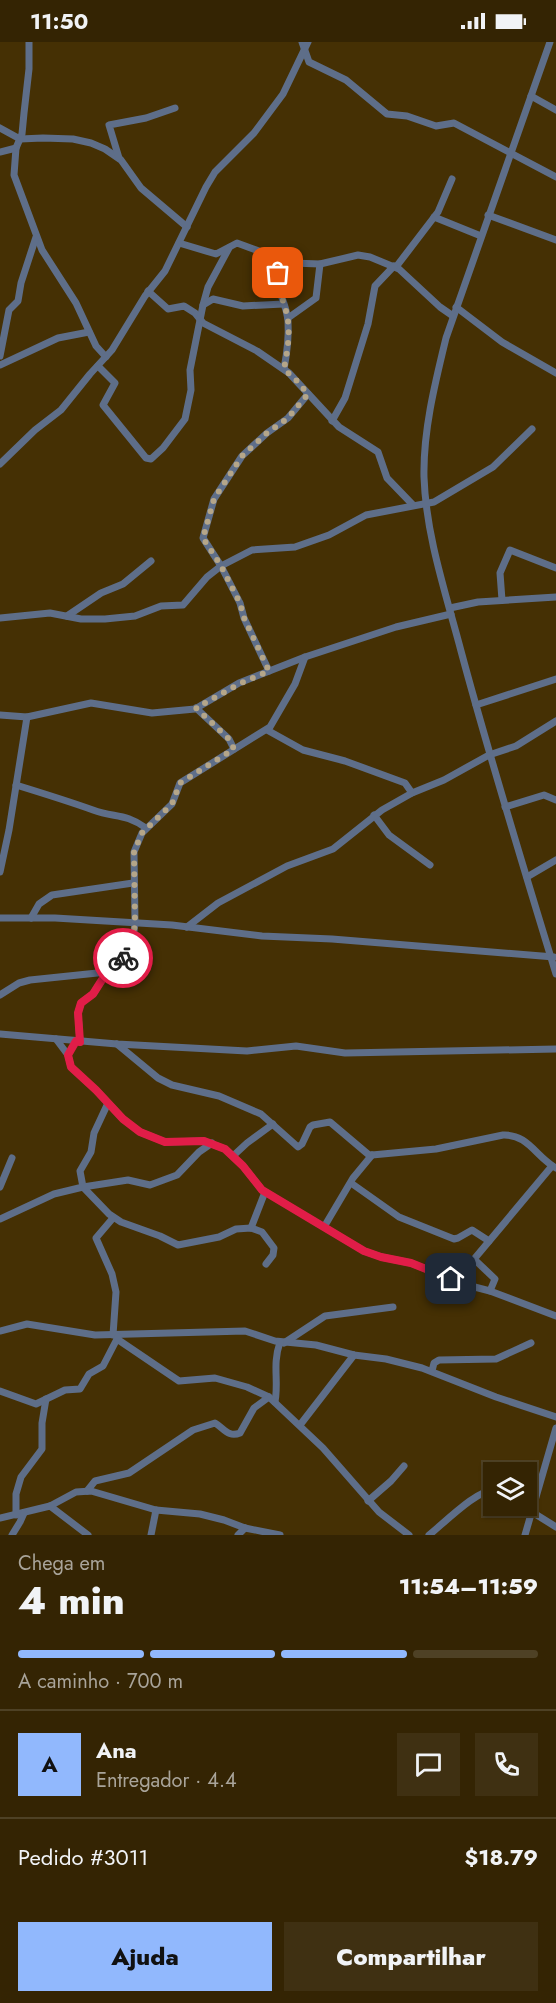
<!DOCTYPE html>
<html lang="pt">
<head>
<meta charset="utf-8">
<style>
  :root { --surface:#342403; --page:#3f3012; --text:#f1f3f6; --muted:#a9a49a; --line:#4e4125; --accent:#91b8fd }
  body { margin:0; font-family:Jost,sans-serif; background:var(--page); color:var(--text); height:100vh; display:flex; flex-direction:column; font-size:22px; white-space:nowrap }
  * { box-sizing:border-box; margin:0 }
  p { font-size:20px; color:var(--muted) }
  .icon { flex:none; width:33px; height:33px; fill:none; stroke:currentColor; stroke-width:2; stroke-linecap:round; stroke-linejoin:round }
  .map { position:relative; height:1493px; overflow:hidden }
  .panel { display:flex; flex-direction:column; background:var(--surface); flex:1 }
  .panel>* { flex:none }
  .buttons { position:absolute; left:483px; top:1420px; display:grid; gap:12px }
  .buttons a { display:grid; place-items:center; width:54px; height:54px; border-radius:0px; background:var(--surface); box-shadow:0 2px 4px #0004,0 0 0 2px var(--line); font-size:30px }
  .pin { position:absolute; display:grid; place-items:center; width:51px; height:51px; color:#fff; margin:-26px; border-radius:12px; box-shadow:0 3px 9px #0006 }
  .courier { position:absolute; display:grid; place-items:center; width:60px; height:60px; margin:-30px; border:4px solid #e11d48; border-radius:50%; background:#fff; color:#222; box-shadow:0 2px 8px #0007 }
  .head em { font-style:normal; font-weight:800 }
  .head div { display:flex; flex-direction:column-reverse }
  .head { display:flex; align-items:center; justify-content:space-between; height:102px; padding:0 18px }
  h1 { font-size:39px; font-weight:800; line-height:45px }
  .bar { display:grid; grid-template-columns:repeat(4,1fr); gap:9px 6px; align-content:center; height:72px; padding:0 18px }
  .bar i { height:8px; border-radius:4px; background:var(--line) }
  .bar .selected { background:var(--accent) }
  .bar p { grid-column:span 4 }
  .line { display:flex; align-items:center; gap:15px; padding:0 18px; border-top:2px solid var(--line) }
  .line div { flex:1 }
  .round { display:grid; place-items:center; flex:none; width:63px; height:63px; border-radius:0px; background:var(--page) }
  .button { display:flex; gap:12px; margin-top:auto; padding:12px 18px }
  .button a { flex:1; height:69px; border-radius:0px; background:var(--accent); color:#111; font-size:24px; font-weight:800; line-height:69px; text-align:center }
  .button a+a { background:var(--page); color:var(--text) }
  .status { display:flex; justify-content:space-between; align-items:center; height:42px; padding:0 30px; background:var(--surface); direction:ltr }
  .status svg { height:16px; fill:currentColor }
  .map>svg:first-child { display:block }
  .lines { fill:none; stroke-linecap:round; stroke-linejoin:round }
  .minor { stroke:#5e6e89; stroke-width:7 }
  .done { stroke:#b5a689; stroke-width:6; stroke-dasharray:0 10.8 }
  .route { stroke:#e11d48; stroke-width:8 }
</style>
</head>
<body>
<div class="status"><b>11:50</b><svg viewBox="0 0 49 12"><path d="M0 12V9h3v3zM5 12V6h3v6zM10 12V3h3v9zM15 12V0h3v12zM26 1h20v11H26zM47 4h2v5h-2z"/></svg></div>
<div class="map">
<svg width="556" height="1493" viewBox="0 0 556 1493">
  <rect width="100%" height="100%" fill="#453004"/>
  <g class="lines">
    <g class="minor">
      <polyline points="29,0 29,27 24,71 22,92 16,106 14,133 42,208 76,261 96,304 106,315"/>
      <polyline points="302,0 309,20 346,38 387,72 407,74 436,84 454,81 556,135"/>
      <path d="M550,0L446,296C435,341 423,389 424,435C426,494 446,552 461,609C490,717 523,824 556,932"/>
      <polyline points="531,54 556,68"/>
      <polyline points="0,86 20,97 43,96 73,97 91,101 105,107 121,118 141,146 187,185"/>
      <polyline points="0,110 16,106"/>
      <polyline points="119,116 109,83 146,76 175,66"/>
      <polyline points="488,173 556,198"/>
      <polyline points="434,175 481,194"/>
      <polyline points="179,201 216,212 237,201 292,221 320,222 358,213 370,215 399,227 440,265 453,274"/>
      <path d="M283,218C272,250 285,252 288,279C289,295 287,311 284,327"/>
      <polyline points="396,225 438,170 452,137"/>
      <polyline points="148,249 168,267 184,264 195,271 203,281 257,309 289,331 339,385 378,410 387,436 413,463"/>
      <polyline points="203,263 208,245 229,206"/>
      <polyline points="456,265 502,300 556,331"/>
      <polyline points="288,276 316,256 320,222"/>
      <polyline points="0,314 9,268 18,259 21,241 36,195"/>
      <polyline points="0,323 58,296 89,290"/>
      <polyline points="98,324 115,341 103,363 146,416 151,417 163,406 185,377 191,348 190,328 203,263 213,257 243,264 283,262"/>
      <polyline points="332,379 345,356 368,282 375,244 394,224"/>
      <polyline points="0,422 35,388 61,368 90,332 112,308 145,254 165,229 206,145 215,130 254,91 283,52 308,0"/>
      <polyline points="502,558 500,531 510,508 556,526"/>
      <polyline points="450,566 478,560 556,555"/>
      <polyline points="67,574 101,551 123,542 151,519"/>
      <polyline points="0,576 50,571 81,577 105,577 135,574 161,564 183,563 207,535 221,524 252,508 295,505 329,493 366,473 434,460 493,425 532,387"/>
      <polyline points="269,629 244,576 240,561 221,524 203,496 214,457 242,414 267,391 288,376 308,352"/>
      <polyline points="476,663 556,637"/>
      <polyline points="196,666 229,697 234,707"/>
      <polyline points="0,673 27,675 91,661 152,671 195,667 239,641 305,615 396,585 451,572"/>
      <polyline points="267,688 303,708 345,719 405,741 412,751"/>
      <path d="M16,743C42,751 68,759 93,768C115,776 125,771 146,786"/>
      <polyline points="505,765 544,753 556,758"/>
      <polyline points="374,773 389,793 430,823"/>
      <polyline points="0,830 9,788 27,675"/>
      <polyline points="527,835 556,818"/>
      <polyline points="0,876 55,876 172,883 262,894 332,897 554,915"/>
      <polyline points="31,876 39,862 52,853 133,841"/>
      <polyline points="187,885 218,861 287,824 333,807 382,768 412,751 444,738 489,713 516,704 556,679"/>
      <polyline points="0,953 19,941 30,938 107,930"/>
      <polyline points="0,992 117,1002 247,1009 296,1004 345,1011 556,1007"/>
      <polyline points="56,997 68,1013 71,1025 96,1048 123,1077 140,1090 165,1100 204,1099 225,1107 243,1124 262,1148 364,1209 381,1215 411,1221 463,1242 490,1249 556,1274"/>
      <polyline points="80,1000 78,971 81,961 93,952 107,930 126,912 133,897 135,881 134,810 142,791 172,762 180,741 270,685 295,642 305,615"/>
      <path d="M117,1002L158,1036L172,1043L219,1054L261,1072L298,1105L302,1102L310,1085L313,1083L330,1080L369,1113H372L436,1107L503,1093C528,1092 536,1115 556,1126"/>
      <polyline points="108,1061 94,1091 91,1110 80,1129 83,1145 109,1172 121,1180 160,1194 178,1203 219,1195 236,1187 251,1186 262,1190 274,1206 273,1213 266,1222"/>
      <polyline points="233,1114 247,1101 273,1082"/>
      <polyline points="351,1141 399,1175 454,1197 458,1196 472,1188 489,1199"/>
      <polyline points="0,1145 12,1116"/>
      <polyline points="113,1176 96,1196 112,1232 116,1250 113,1293"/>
      <polyline points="0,1177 54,1152 83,1145 128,1138 150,1143 177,1133 199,1110 212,1101"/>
      <polyline points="324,1185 353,1136 372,1113"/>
      <polyline points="251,1186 265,1150"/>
      <polyline points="490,1249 495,1237 475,1218 475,1216 552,1124"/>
      <polyline points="0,1289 27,1282 95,1293 245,1289 275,1299 316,1303 354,1313 386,1317 422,1326 496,1355 556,1375"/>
      <polyline points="117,1297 179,1339 215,1336 247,1345 269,1355 323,1406 379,1470 409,1493"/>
      <polyline points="284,1301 325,1274 393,1265"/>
      <polyline points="432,1329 434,1321 439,1318 496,1317 531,1301"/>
      <polyline points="0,1349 36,1362 65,1348 80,1347 89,1332 103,1324 118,1295"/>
      <path d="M275,1360C279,1337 272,1324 280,1300"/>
      <polyline points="300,1383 354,1313"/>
      <path d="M87,1449L95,1439L129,1431L193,1388L215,1381C224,1386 228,1396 240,1391L254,1366L269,1355"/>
      <polyline points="368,1459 391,1439 404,1424"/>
      <polyline points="50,1464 88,1493"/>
      <polyline points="515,1464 521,1466 533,1464"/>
      <polyline points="532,1470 556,1485"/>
      <polyline points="16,1473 16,1452 21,1435 42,1407 42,1381 46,1357"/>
      <polyline points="0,1476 50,1464 76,1450 91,1449 156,1468 200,1472 224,1478 245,1486 280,1493"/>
      <polyline points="12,1493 20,1480 24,1471"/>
      <polyline points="151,1493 156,1468"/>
      <polyline points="238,1493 245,1486"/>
      <path d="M429,1493C442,1483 479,1446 494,1448"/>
      <polyline points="525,1493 556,1386"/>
    </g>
  </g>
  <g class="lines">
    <path class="done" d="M123,916L133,897L135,881L134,810L142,791L172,762L180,741L234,707L229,697L196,666L239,642L269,629L244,576L240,561L221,524L203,496L214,457L242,414L267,391L288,376L308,352L297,339L284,327C287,311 290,295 288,279C286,262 277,249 278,231"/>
    <polyline class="route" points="123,916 107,930 93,952 81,961 78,971 80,1000 76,999 68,1013 71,1025 96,1048 123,1077 140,1090 165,1100 204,1099 225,1107 243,1124 262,1148 364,1209 381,1215 411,1221 451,1237"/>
  </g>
</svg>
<div class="buttons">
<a><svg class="icon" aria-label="layers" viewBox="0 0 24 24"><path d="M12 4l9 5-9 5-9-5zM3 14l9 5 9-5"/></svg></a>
</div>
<div class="pin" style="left:278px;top:231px;background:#ea580c"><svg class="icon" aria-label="bag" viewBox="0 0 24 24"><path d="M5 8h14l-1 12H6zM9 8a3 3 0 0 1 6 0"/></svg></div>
<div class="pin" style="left:451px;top:1237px;background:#1f2937"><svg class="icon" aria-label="home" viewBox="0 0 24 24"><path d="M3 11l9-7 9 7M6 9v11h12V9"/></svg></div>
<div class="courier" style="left:123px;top:916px"><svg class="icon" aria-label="bike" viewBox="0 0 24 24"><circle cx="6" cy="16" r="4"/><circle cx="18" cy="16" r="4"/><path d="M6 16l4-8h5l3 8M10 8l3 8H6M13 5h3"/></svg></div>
</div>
<section class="panel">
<div class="head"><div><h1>4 min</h1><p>Chega em</p></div><em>11:54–11:59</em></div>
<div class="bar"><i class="selected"></i><i class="selected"></i><i class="selected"></i><i></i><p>A caminho · 700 m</p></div>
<div class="line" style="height:108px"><b class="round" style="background:var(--accent);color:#111">A</b><div><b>Ana</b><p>Entregador · 4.4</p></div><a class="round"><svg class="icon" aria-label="chat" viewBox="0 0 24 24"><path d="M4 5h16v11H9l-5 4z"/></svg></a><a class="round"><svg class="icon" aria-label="phone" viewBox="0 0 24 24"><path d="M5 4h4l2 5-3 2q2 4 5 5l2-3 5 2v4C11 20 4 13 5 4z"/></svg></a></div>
<div class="line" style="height:78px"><div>Pedido #3011</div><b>$18.79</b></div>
<div class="button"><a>Ajuda</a><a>Compartilhar</a></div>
</section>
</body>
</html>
